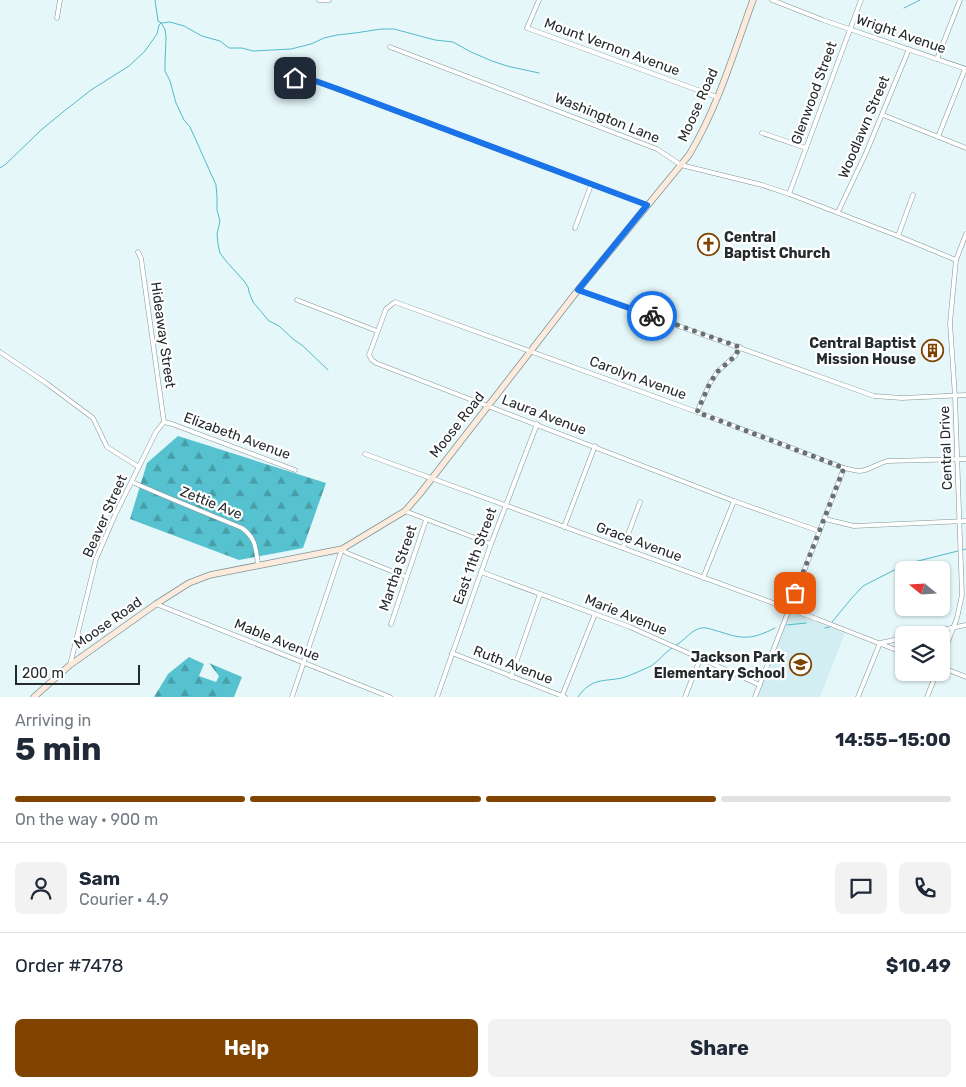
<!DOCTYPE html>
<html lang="en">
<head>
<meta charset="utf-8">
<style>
  :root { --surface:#fff; --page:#f2f2f3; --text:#1f2937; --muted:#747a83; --line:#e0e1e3; --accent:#814400 }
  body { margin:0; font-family:Rubik,sans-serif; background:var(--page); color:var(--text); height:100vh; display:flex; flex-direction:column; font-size:19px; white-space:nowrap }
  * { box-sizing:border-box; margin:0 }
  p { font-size:16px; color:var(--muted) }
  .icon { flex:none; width:28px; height:28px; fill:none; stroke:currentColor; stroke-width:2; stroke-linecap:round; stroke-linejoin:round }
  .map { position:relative; height:697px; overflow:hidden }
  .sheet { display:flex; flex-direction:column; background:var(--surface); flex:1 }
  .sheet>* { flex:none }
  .needle { width:32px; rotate:288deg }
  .fabs { position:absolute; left:895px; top:561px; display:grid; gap:10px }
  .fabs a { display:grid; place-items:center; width:55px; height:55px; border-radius:8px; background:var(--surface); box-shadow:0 1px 4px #0004; font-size:25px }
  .scale { position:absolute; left:15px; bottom:12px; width:125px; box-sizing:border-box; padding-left:5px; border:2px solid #242b2c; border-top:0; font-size:14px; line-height:18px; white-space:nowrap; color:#242b2c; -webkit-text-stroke:4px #fff; paint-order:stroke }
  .pin { position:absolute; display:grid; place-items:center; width:42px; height:42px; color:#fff; margin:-21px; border-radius:10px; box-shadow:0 2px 8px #0006 }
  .courier { position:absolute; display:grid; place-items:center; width:50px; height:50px; margin:-25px; border:4px solid #1a73e8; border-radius:50%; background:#fff; color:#222; box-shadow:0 1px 6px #0007 }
  .overview em { font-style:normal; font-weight:700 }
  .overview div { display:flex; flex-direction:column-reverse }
  .overview { display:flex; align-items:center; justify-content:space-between; height:85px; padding:0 15px }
  h1 { font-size:32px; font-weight:700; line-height:38px }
  .bar { display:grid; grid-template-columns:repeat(4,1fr); gap:8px 5px; align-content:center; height:60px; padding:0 15px }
  .bar i { height:6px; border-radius:4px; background:var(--line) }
  .bar .on { background:var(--accent) }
  .bar p { grid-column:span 4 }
  .line { display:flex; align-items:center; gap:12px; padding:0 15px; border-top:1px solid var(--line) }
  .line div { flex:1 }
  .round { display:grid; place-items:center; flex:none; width:52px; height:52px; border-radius:8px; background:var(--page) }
  .button { display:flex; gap:10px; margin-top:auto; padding:10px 15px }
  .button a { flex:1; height:58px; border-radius:8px; background:var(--accent); color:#fff; font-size:20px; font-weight:700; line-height:58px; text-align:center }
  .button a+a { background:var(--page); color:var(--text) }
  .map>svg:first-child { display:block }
  .built { fill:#d2eef2 }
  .forest { fill:url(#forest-firs) }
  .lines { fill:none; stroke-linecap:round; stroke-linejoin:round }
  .stream { stroke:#50bcc9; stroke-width:1 }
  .street-casing { stroke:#829395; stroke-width:5 }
  .secondary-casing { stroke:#829395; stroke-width:7 }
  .street { stroke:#fff; stroke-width:4 }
  .secondary { stroke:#fceadc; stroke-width:5.5 }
  .done { stroke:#687274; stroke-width:5; stroke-dasharray:0 9 }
  .route { stroke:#1a73e8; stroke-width:6 }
  .labels { text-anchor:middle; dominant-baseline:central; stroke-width:4.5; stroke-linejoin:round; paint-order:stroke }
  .street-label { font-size:14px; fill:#242b2c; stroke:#fff }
  .poi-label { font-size:14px; font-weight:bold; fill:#242b2c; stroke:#fff; text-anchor:end }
</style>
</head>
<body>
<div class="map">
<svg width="966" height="697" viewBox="0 0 966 697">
  <defs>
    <pattern id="forest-firs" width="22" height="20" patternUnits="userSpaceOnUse" patternTransform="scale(1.25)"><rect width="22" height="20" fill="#56c2cf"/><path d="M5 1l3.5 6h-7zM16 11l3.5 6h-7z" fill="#479ea8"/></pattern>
  </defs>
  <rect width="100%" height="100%" fill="#e5f7f9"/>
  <polygon class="built" points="790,612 845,633 820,697 757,697"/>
  <g class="forest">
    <polygon points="178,436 326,483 303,548 239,560 130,519 147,463"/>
    <polygon points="189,657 204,664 199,676 216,682 219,676 209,663 242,677 234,697 154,697 168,674"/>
  </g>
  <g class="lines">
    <g class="stream">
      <polyline points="155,0 158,21 161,23 165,29 166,37 165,63 165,71 170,81 176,103 184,120 190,127 195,138 216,185 217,197 217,210 220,221 217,234 218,244 220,253 226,261 244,281 248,287 249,292 253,302 269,321 279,326 293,339 303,346 328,370"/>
      <polyline points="904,8 920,0"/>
      <polyline points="162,23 170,22 184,26 202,36 220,41 229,48 242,48 253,51 291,49 311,44 324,38 337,35 355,33 381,29 394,29 435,40 453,42 471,52 492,61 507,66 539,73"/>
      <polyline points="0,168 6,164 41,130 63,112 91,90 129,66 145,51 157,34 159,25 161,23"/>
      <polyline points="787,625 806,623"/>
      <polyline points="825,628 830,627 832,622 851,599 863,586 906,564 966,549"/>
      <path d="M675,646C684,641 691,630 701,628C708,627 715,631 721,632C744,640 753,639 775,628"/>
      <path d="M578,697C592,677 603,682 622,678C632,675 642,670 651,666C659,661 664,653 672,648"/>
    </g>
    <defs>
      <g id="street">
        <polyline points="319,0 329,0"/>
        <polyline points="539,0 527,28 717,97"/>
        <polyline points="772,0 823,20 966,69"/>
        <polyline points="57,18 60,0"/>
        <polyline points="390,47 657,149 681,165 762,185 789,194 898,236 956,260"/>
        <polyline points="937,59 960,0"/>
        <polyline points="295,78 307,78 647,205"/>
        <polyline points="883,115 966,148"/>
        <polyline points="762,133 806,148"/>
        <polyline points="938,137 965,69"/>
        <polyline points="789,194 861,0"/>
        <polyline points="838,212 866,153 909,49"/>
        <polyline points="575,228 591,185"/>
        <polyline points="898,236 913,195"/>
        <polyline points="138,252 141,258 164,422"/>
        <polyline points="578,290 874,396 902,398 966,395"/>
        <polyline points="297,300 377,331"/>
        <polyline points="0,352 46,383 93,418 107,447 139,467"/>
        <polyline points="697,412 709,385 717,372 735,356 740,347"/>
        <polyline points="164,422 172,424 295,470"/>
        <polyline points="365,454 817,619 904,653"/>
        <path d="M132,482L167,497L242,528C256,538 256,549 258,565"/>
        <polyline points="405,511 491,544"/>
        <polyline points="825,519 854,526 966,521"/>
        <polyline points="564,527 595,446"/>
        <path d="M819,531L734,501L376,363L372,360L369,355L386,309L395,302L406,306L697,412L844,468C849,469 855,471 860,471C870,470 878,463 888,461L966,459"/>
        <polyline points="623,548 640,502"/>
        <polyline points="481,572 630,627 760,685"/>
        <polyline points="703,578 734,501"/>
        <polyline points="156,604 390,697"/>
        <polyline points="391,624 426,520"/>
        <polyline points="917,635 966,625"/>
        <polyline points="452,653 565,697"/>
        <polyline points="941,660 957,618 962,595 955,396 950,323 956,260 966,234"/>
        <polyline points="70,665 96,559 115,515 156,432 164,422"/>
        <polyline points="941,667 966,677"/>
        <polyline points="511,677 540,594"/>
        <polyline points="562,696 595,614"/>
        <polyline points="292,697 342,549 347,553 406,577"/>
        <polyline points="437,697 491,544 537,424"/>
        <polyline points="685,697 700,659"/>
        <polyline points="755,697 844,468"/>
        <polyline points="858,697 880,643 904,638"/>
        <polyline points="927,697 937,672"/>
      </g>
      <path id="secondary" d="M34,697L70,665L156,604L189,583L210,575L342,549L405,511L419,495L578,290L689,155C718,107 734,52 753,0"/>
    </defs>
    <use href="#street" class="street-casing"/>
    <use href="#secondary" class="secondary-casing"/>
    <use href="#street" class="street"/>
    <use href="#secondary" class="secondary"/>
  </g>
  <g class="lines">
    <polyline class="done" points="652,316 740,347 735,356 717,372 709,385 697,412 844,468 795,593"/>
    <polyline class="route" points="295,78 307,78 338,89 647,205 578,290 652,316"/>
  </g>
  <defs>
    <symbol id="church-ring" viewBox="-11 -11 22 22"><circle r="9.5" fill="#fff" stroke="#814400" stroke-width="1.5"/><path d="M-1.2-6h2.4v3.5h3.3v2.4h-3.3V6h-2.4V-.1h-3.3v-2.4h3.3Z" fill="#814400"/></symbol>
    <symbol id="building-ring" viewBox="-11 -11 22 22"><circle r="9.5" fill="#fff" stroke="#814400" stroke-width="1.5"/><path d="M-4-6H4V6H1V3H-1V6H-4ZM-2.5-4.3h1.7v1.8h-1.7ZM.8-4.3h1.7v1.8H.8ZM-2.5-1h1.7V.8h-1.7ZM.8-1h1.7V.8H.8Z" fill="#814400"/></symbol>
    <symbol id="school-ring" viewBox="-11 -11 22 22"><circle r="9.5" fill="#fff" stroke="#814400" stroke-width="1.5"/><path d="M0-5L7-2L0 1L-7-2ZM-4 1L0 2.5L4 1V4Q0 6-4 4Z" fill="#814400"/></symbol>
  </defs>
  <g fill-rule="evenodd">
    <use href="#church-ring" x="696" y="232" width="25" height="25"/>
    <use href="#building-ring" x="920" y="338" width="25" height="25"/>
    <use href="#school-ring" x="788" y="652" width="25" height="25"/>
  </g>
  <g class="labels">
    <g class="street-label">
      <text transform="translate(901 34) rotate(19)">Wright Avenue</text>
      <text transform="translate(612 47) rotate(20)">Mount Vernon Avenue</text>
      <text transform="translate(814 93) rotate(-70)">Glenwood Street</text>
      <text transform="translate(698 105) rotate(-66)">Moose Road</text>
      <text transform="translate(607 118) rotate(22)">Washington Lane</text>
      <text transform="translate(864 127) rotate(-67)">Woodlawn Street</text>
      <text transform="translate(163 335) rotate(82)">Hideaway Street</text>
      <text transform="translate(638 378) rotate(20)">Carolyn Avenue</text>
      <text transform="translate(544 415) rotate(21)">Laura Avenue</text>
      <text transform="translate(457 425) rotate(-52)">Moose Road</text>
      <text transform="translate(237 436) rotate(20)">Elizabeth Avenue</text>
      <text transform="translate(946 448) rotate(-92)">Central Drive</text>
      <text transform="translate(211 503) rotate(22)">Zettie Ave</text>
      <text transform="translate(105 516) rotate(-66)">Beaver Street</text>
      <text transform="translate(639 542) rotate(20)">Grace Avenue</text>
      <text transform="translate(475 556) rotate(-70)">East 11th Street</text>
      <text transform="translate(398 568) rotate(-71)">Martha Street</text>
      <text transform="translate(626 615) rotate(22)">Marie Avenue</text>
      <text transform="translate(108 623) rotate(-35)">Moose Road</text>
      <text transform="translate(277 640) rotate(22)">Mable Avenue</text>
      <text transform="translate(513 665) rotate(21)">Ruth Avenue</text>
    </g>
    <g class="poi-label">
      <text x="724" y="237" text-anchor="start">Central<tspan x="724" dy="16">Baptist Church</tspan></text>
      <text x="916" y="343">Central Baptist<tspan x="916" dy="16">Mission House</tspan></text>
      <text x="785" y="657">Jackson Park<tspan x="785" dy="16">Elementary School</tspan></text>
    </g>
  </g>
</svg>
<div class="fabs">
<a><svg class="needle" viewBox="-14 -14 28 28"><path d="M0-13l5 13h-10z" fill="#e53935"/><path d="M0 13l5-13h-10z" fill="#747a83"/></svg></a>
<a><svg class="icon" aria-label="layers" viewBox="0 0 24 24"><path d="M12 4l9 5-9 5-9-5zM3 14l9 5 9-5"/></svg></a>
</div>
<div class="scale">200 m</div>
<div class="pin" style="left:795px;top:593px;background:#ea580c"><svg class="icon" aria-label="bag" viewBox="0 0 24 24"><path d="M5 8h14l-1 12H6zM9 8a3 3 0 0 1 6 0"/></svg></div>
<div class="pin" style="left:295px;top:78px;background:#1f2937"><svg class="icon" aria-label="home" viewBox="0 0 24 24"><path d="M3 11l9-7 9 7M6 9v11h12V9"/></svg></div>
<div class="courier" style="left:652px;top:316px"><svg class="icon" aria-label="bike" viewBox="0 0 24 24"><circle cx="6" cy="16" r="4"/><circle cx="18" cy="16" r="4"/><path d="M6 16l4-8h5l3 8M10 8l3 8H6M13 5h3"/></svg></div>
</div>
<section class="sheet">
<div class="overview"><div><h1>5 min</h1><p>Arriving in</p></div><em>14:55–15:00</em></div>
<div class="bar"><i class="on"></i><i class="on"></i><i class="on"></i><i></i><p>On the way · 900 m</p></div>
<div class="line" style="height:90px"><a class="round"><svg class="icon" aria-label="person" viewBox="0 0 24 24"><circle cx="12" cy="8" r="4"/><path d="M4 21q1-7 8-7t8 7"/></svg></a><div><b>Sam</b><p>Courier · 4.9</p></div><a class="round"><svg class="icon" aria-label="chat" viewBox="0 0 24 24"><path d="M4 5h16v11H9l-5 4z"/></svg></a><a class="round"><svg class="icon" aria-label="phone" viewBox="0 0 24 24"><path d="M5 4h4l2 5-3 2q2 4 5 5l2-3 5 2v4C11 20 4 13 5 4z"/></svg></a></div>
<div class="line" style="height:65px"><div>Order #7478</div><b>$10.49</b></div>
<div class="button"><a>Help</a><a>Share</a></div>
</section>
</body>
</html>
